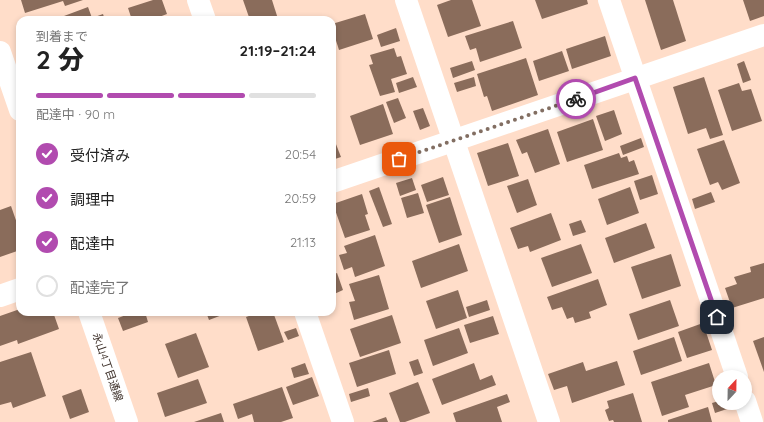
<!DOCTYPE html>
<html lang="ja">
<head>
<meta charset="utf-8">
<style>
  :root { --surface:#fff; --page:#f6f6f6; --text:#222; --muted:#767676; --line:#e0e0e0; --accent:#b14baf }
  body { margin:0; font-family:Quicksand,"Noto Sans JP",sans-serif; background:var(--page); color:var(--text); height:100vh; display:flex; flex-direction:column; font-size:15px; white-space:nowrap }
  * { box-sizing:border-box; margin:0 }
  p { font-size:13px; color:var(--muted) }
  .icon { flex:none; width:22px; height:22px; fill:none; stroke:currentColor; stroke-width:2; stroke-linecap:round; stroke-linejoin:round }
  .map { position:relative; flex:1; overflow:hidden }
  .side { position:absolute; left:16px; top:16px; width:320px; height:300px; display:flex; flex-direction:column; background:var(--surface); border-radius:12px; box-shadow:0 2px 6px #0003 }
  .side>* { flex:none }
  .needle { width:26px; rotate:22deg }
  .tools { position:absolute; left:712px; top:370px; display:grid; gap:8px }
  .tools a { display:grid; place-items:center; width:40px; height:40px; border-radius:50%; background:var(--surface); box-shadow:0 2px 6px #0003; font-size:20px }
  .pin { position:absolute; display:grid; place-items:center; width:34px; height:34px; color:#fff; margin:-17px; border-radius:8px; box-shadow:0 2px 6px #0006 }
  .courier { position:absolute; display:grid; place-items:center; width:40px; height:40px; margin:-20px; border:3px solid #b14baf; border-radius:50%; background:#fff; color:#222; box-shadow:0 1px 5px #0007 }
  .overview em { font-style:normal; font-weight:800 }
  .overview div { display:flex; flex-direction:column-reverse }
  .overview { display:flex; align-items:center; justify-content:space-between; height:68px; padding:0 20px }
  h1 { font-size:26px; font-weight:800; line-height:30px }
  .bar { display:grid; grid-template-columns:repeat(4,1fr); gap:6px 4px; align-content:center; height:48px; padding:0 20px }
  .bar i { height:5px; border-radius:3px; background:var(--line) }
  .bar .on { background:var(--accent) }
  .bar p { grid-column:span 4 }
  ol { padding:0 20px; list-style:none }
  li { display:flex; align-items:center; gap:12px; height:44px }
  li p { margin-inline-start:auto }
  li .icon { padding:4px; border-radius:50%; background:var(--accent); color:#fff; stroke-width:4 }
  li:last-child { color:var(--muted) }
  li i { width:22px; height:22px; border:2px solid var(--line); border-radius:50% }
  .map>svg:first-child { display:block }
  .building { fill:#8a6c5b }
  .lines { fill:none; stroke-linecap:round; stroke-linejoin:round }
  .street { stroke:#fff; stroke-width:22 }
  .secondary { stroke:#fff; stroke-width:22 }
  .done { stroke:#826e62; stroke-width:4; stroke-dasharray:0 7.2 }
  .route { stroke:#b14baf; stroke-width:5 }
  .labels { text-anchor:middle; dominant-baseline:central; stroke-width:4; stroke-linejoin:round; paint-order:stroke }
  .street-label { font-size:11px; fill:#3f322b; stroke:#fff }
</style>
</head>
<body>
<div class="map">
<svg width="764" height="422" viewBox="0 0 764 422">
  <rect width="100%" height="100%" fill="#ffddc9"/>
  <g class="building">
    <polygon points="21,0 83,0 65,6 63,1 25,13"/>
    <polygon points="153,0 162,0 167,14 159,17 160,20 132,20 128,8"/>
    <polygon points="243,0 272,0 278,19 276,20 250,20"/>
    <polygon points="451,0 472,0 481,26 448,37 437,5"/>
    <polygon points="535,0 587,0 588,4 542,19"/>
    <polygon points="645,0 673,0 686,41 661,50"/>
    <polygon points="743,0 764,0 764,16 750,21"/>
    <polygon points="88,7 92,18 103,14 105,20 65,20 64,16"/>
    <polygon points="365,14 373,39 339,50 332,28 332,24"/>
    <polygon points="513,21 522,48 480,62 476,48 470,50 465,36"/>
    <polygon points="396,28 400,41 381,47 377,35"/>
    <polygon points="605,36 611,56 572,69 566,49"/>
    <polygon points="394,48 397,57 401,56 407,74 391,79 395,92 380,96 369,65 373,64 370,55"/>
    <polygon points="562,51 569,71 539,81 533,61"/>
    <polygon points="526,58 538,95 492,111 487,96 484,97 477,74"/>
    <polygon points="472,61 475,70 453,78 450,68"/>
    <polygon points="744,61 751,80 743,83 737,64"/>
    <polygon points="413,77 417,87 399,93 396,83"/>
    <polygon points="474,77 476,86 457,92 454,83"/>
    <polygon points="704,77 723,135 710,139 706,128 688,134 673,87"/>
    <polygon points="739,83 742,91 751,89 762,121 732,131 718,90"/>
    <polygon points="398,98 406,118 394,123 386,102"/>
    <polygon points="383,104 393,134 360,145 350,116"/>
    <polygon points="423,108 430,126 420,130 413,111"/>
    <polygon points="614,110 622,134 605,141 596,116"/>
    <polygon points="593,119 603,150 567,162 557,132"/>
    <polygon points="548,129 560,164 535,173 527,152 522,154 516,140"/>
    <polygon points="332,134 341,157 332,160"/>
    <polygon points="641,138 644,147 623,155 620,146"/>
    <polygon points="724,140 740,183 722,190 718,182 710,185 697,149"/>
    <polygon points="508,143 519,176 488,186 477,153"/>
    <polygon points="619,153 621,158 627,156 629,162 634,160 639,174 592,189 584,165"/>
    <polygon points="652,175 658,194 640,200 634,181"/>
    <polygon points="443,177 449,195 427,202 421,185"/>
    <polygon points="412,178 416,190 400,196 396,183"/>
    <polygon points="528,179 537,205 517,213 507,186"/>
    <polygon points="379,187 392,224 383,227 369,191"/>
    <polygon points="630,187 639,213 607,225 598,199"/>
    <polygon points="711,192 715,202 695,209 692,199"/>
    <polygon points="418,193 424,213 407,218 401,198"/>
    <polygon points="362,194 368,214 365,215 370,230 345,238 333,204"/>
    <polygon points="450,197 462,235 439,243 426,205"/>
    <polygon points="11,206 20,232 20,250 0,257 0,210"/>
    <polygon points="551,213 561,240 530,252 528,246 518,249 510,228"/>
    <polygon points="581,220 586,232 573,236 569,224"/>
    <polygon points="646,223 655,248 614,263 605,238"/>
    <polygon points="375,235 385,266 355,277 352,267 344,270 339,255 347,253 344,246"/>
    <polygon points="459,244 468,271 421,288 412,261"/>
    <polygon points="581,244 592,273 552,287 541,258"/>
    <polygon points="671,254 681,286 642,299 631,267"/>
    <polygon points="764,263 764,298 732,308 725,288 737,284 734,277 751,272 750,267"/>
    <polygon points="337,273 343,290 332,295 332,275"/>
    <polygon points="379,275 389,309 354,320 349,302 355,301 349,284"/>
    <polygon points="598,279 607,305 589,312 591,318 575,323 573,317 567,319 562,307 552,310 547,297"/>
    <polygon points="458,290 467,318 436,329 426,301"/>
    <polygon points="487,300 490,310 469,317 466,307"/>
    <polygon points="670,300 679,326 638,340 629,314"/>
    <polygon points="20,309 20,312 53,312 59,329 18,344 17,340 0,346 0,316"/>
    <polygon points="134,312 145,312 148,322 123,331 118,318"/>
    <polygon points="206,312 230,312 209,320"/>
    <polygon points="260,312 273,312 284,342 258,351 246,317"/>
    <polygon points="392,315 401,343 360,357 350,329"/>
    <polygon points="493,316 499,334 470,343 464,325"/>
    <polygon points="703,323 712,350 687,358 678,332"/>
    <polygon points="296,328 299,336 288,340 284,332"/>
    <polygon points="459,328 468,353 433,366 424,340"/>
    <polygon points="196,333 209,367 178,378 165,344"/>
    <polygon points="674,337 682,361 641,375 633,351"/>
    <polygon points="764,337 764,372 753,341"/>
    <polygon points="389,350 396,374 357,387 349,363"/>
    <polygon points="31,352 46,396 13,408 11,402 0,405 0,362"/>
    <polygon points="418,359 423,373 414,376 409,362"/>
    <polygon points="617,361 625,385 572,403 567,386 554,390 548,374 583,362 586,371"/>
    <polygon points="305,363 309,374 294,378 291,368"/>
    <polygon points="474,363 480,380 492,375 496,385 442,405 432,379"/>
    <polygon points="709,363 716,385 685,395 689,407 662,416 651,382"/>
    <polygon points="312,377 319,396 293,405 286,387"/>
    <polygon points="198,379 207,403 165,417 157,393"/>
    <polygon points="418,382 430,413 405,422 400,422 389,393"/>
    <polygon points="282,387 293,418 281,422 254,422 252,414 238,419 233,404"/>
    <polygon points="368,388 370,396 351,402 349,394"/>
    <polygon points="81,389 89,412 70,419 62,396"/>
    <polygon points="633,393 642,422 614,422 613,420 609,421 605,410 609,408 607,401"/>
    <polygon points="507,394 510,402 497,407 502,422 456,422 453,413"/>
    <polygon points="719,401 719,403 732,403 733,407 715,413 712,403"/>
    <polygon points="708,407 712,422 668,422 668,420"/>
    <polygon points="221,413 224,422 194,422"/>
    <polygon points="386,417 388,422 372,422"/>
  </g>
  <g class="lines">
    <g class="street">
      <polyline points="198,0 205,20"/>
      <polyline points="406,0 549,422"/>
      <polyline points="609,0 737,377"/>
      <polyline points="332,182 764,35"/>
      <polyline points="0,296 20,289"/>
      <polyline points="305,312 343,422"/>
      <polyline points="745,401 752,422"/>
    </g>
    <g class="secondary">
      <polyline points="0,52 20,110"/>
      <polyline points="89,312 127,422"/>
    </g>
  </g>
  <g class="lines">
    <polyline class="done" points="399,159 576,99"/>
    <polyline class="route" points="576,99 635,78 717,317"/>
  </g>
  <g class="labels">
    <g class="street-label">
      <text transform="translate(108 367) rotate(71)">永山4丁目通線</text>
    </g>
  </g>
</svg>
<div class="tools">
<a><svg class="needle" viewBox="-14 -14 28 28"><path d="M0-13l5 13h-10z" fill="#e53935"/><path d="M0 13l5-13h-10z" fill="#767676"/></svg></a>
</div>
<div class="pin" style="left:399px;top:159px;background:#ea580c"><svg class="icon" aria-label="bag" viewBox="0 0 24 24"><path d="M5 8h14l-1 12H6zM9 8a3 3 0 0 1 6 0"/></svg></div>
<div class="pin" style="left:717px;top:317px;background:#1f2937"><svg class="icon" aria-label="home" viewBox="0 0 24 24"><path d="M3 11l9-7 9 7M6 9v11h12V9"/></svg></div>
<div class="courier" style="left:576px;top:99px"><svg class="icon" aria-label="bike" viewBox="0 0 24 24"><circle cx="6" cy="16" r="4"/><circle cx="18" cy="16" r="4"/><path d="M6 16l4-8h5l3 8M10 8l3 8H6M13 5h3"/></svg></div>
<section class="side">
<div class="overview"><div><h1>2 分</h1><p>到着まで</p></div><em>21:19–21:24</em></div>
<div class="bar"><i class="on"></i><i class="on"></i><i class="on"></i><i></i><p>配達中 · 90 m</p></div>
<ol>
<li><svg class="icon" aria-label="check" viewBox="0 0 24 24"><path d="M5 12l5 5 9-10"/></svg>受付済み<p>20:54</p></li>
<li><svg class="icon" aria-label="check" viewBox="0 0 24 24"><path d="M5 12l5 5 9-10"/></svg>調理中<p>20:59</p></li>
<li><svg class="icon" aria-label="check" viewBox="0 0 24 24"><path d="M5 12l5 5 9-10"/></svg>配達中<p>21:13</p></li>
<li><i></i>配達完了</li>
</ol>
</section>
</div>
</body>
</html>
